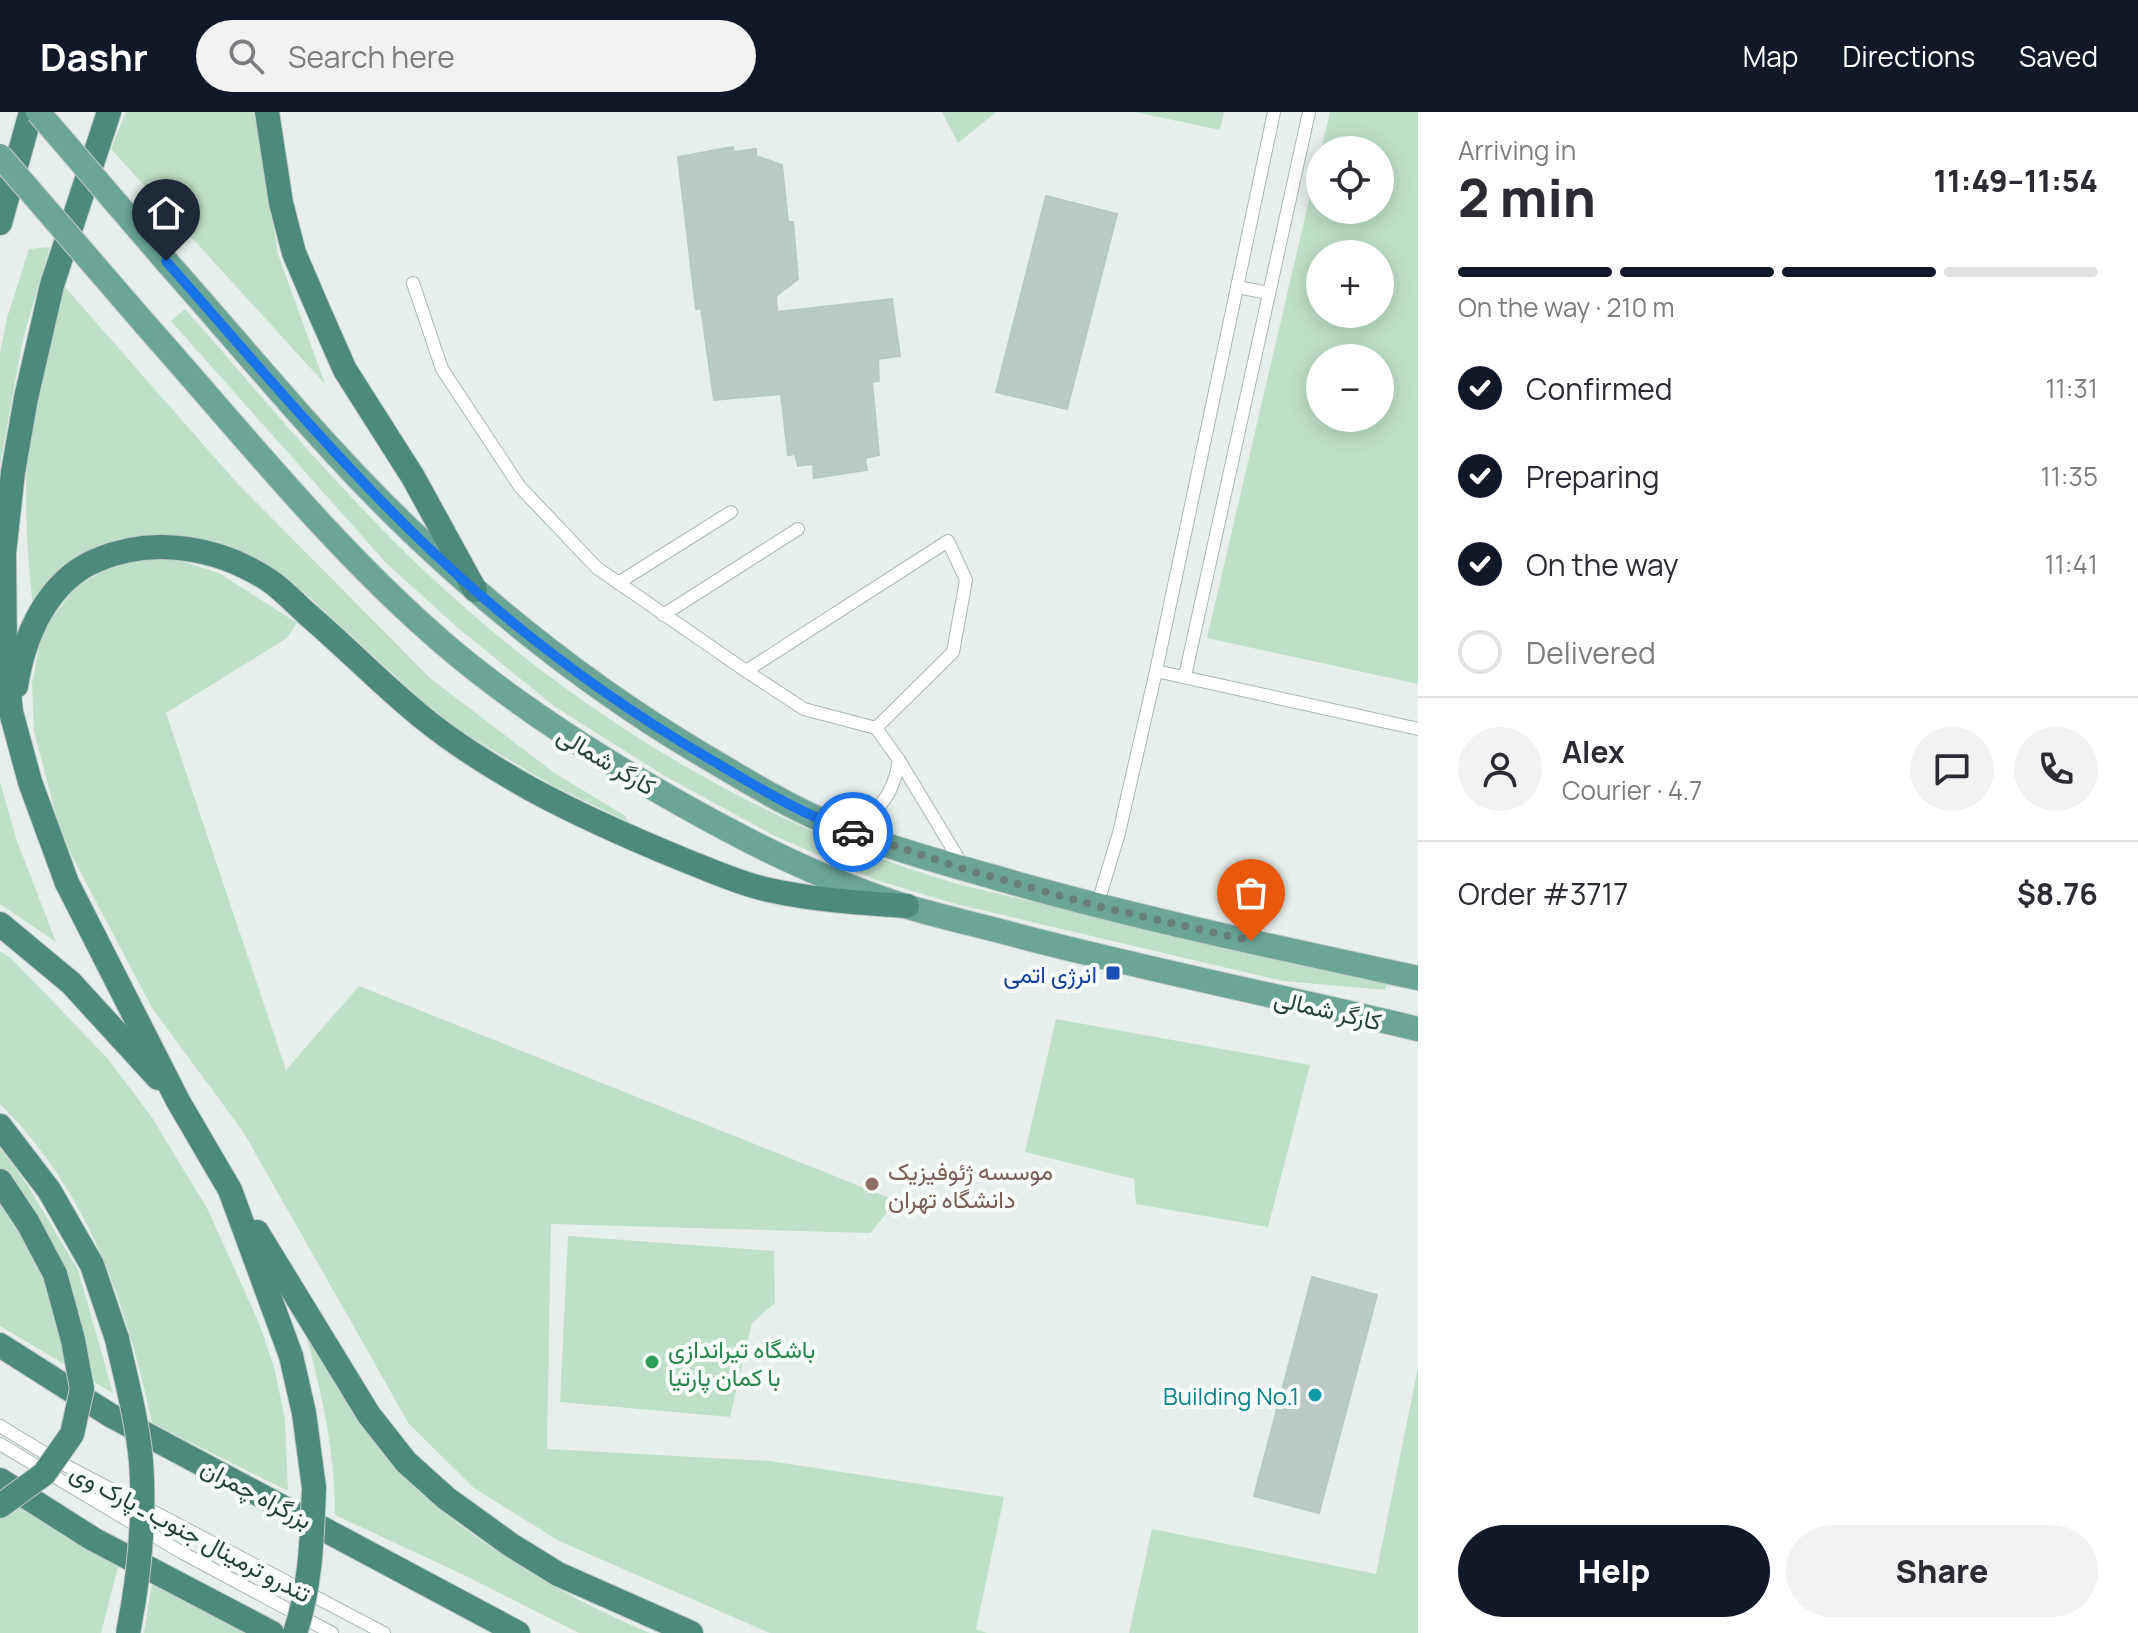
<!DOCTYPE html>
<html lang="en">
<head>
<meta charset="utf-8">
<style>
  :root { --surface:#fff; --page:#f2f2f3; --text:#2b2b33; --muted:#7c7c81; --line:#e1e1e2; --accent:#111827 }
  body { margin:0; font-family:Manrope,Vazirmatn,sans-serif; background:var(--page); color:var(--text); height:100vh; display:flex; flex-direction:column; font-size:30px; white-space:nowrap }
  * { box-sizing:border-box; margin:0 }
  p { font-size:26px; color:var(--muted) }
  .icon { flex:none; width:44px; height:44px; fill:none; stroke:currentColor; stroke-width:2; stroke-linecap:round; stroke-linejoin:round }
  .map { position:relative; flex:1; overflow:hidden }
  .side { display:flex; flex-direction:column; background:var(--surface); width:720px }
  .side>* { flex:none }
  .controls { position:absolute; left:1306px; top:24px; display:grid; gap:16px }
  .controls a { display:grid; place-items:center; width:88px; height:88px; border-radius:50%; background:var(--surface); box-shadow:0 4px 20px #0003; font-size:40px }
  .pin { position:absolute; display:grid; place-items:center; width:68px; height:68px; color:#fff; margin:-82px -34px; border-radius:50% 50% 50% 0; rotate:-45deg; box-shadow:0 0 8px #0007 }
  .pin .icon { rotate:45deg }
  .courier { position:absolute; display:grid; place-items:center; width:80px; height:80px; margin:-40px; border:6px solid #1a73e8; border-radius:50%; background:#fff; color:#222; box-shadow:0 2px 10px #0007 }
  .summary em { font-style:normal; font-weight:800 }
  .summary div { display:flex; flex-direction:column-reverse }
  .summary { display:flex; align-items:center; justify-content:space-between; height:136px; padding:0 40px }
  h1 { font-size:52px; font-weight:800; line-height:60px }
  .bar { display:grid; grid-template-columns:repeat(4,1fr); gap:12px 8px; align-content:center; height:96px; padding:0 40px }
  .bar i { height:10px; border-radius:6px; background:var(--line) }
  .bar .selected { background:var(--accent) }
  .bar p { grid-column:span 4 }
  .line { display:flex; align-items:center; gap:20px; padding:0 40px; border-top:2px solid var(--line) }
  .line div { flex:1 }
  .round { display:grid; place-items:center; flex:none; width:84px; height:84px; border-radius:42px; background:var(--page) }
  ol { padding:0 40px; list-style:none }
  li { display:flex; align-items:center; gap:24px; height:88px }
  li p { margin-inline-start:auto }
  li .icon { padding:8px; border-radius:50%; background:var(--accent); color:#fff; stroke-width:4 }
  li:last-child { color:var(--muted) }
  li i { width:44px; height:44px; border:4px solid var(--line); border-radius:50% }
  .action { display:flex; gap:16px; margin-top:auto; padding:16px 40px }
  .action a { flex:1; height:92px; border-radius:48px; background:var(--accent); color:#fff; font-size:32px; font-weight:800; line-height:92px; text-align:center }
  .action a+a { background:var(--page); color:var(--text) }
  header { display:flex; align-items:center; gap:48px; box-sizing:border-box; height:112px; padding:0 40px; background:var(--accent); color:#fff }
  header strong { font-size:38px }
  nav { display:flex; gap:44px; margin-inline-start:auto; font-size:28px }
  .search { width:560px; height:72px; background:var(--page); display:flex; align-items:center; gap:20px; box-sizing:border-box; padding:0 28px; border-radius:44px; color:var(--muted); font-size:30px }
  main { display:flex; flex:1; min-height:0 }
  .map>svg:first-child { display:block }
  .green { fill:#bfe0c8; fill-rule:evenodd }
  .building { fill:#bbcac4; stroke:#b8c9c2; stroke-width:2 }
  .lines { fill:none; stroke-linecap:round; stroke-linejoin:round }
  .service-casing { stroke:#a8b8b2; stroke-width:14 }
  .primary-casing { stroke:#c2cac8; stroke-width:26 }
  .trunk-casing { stroke:#c2cac8; stroke-width:26 }
  .service { stroke:#fff; stroke-width:12 }
  .primary { stroke:#6aa596; stroke-width:24 }
  .trunk { stroke:#4c8a7c; stroke-width:24 }
  .primary-bridge-casing { stroke:#c2cac8; stroke-width:26; stroke-linecap:butt }
  .trunk-bridge-casing { stroke:#c2cac8; stroke-width:26; stroke-linecap:butt }
  .primary-bridge { stroke:#6aa596; stroke-width:24 }
  .trunk-bridge { stroke:#4c8a7c; stroke-width:24 }
  .done { stroke:#687f78; stroke-width:8; stroke-dasharray:0 14.4 }
  .route { stroke:#1a73e8; stroke-width:10 }
  .transit-dot { fill:#1a4fb4; stroke:#f7fbf9; stroke-width:3 }
  .education-dot { fill:#8d6e63; stroke:#f7fbf9; stroke-width:3 }
  .leisure-dot { fill:#2e9e5b; stroke:#f7fbf9; stroke-width:3 }
  .culture-dot { fill:#0f9aa8; stroke:#f7fbf9; stroke-width:3 }
  .labels { text-anchor:middle; dominant-baseline:central; stroke-width:8; stroke-linejoin:round; paint-order:stroke }
  .street-label { font-size:24px; fill:#24423a; stroke:#f7fbf9 }
  .transit-label { font-size:24px; fill:#164399; stroke:#f7fbf9; text-anchor:end }
  .education-label { font-size:24px; fill:#785e54; stroke:#f7fbf9; text-anchor:start }
  .leisure-label { font-size:24px; fill:#27864d; stroke:#f7fbf9; text-anchor:start }
  .culture-label { font-size:24px; fill:#0d838f; stroke:#f7fbf9; text-anchor:end }
</style>
</head>
<body>
<header>
<strong>Dashr</strong>
<div class="search"><svg class="icon" aria-label="search" viewBox="0 0 24 24"><circle cx="10" cy="10" r="6"/><path d="M15 15l6 6"/></svg>Search here</div>
<nav><a>Map</a><a>Directions</a><a>Saved</a></nav>
</header>
<main>
<div class="map">
<svg width="1418" height="1521" viewBox="0 0 1418 1521">
  <rect width="100%" height="100%" fill="#e6efeb"/>
  <g class="green">
    <polygon points="126,0 255,0 278,142 325,272 111,37"/>
    <polygon points="942,0 996,0 958,31"/>
    <polygon points="1135,0 1224,0 1220,18"/>
    <path d="M1330,0H1418V572L1207,526L1320,41V98H1380V38H1321ZM1320,142H1380V202H1320ZM1320,246H1380V306H1320Z"/>
    <polygon points="50,135 23,227 0,353 0,241 7,206 29,137"/>
    <path d="M64,174L238,372L431,567L556,662L624,703L629,710L553,674L443,608L309,485L259,447L213,432L121,434L33,497C28,446 23,394 28,343C34,286 50,229 64,174Z"/>
    <path d="M185,197C249,269 311,345 379,414C538,578 741,710 961,773L1387,872L1385,878L1283,869L956,792L876,768L775,724L663,663L554,594L459,517L386,451L171,209Z"/>
    <polygon points="162,443 219,461 297,511 287,526 166,601 286,958 359,874 897,1089 870,1121 551,1112 547,1337 770,1349 1004,1385 976,1517 987,1521 770,1521 559,1429 474,1376 409,1312 244,1021 152,896 62,725 34,620 32,572 42,519 75,476 113,453"/>
    <polygon points="0,670 17,729 56,830 0,792"/>
    <path d="M0,839L12,847L108,947L151,1004L207,1096L259,1211L274,1255L285,1307L288,1379L152,1311C126,1190 89,1081 0,992Z"/>
    <polygon points="1056,907 1310,953 1268,1115 1136,1092 1134,1067 1025,1040"/>
    <polygon points="0,1035 28,1074 78,1158 113,1281 0,1214"/>
    <polygon points="568,1124 774,1139 775,1191 752,1211 730,1305 560,1290"/>
    <path d="M299,1197C323,1241 344,1288 373,1329C429,1407 562,1485 650,1521H579L464,1463L335,1403C335,1331 318,1266 299,1197Z"/>
    <polygon points="1418,1256 1418,1521 1129,1521 1152,1417 1376,1462"/>
    <polygon points="0,1383 118,1454 101,1521 0,1521"/>
    <polygon points="153,1466 271,1521 144,1521"/>
  </g>
  <g class="building">
    <polygon points="733,35 734,40 756,37 756,44 782,53 788,110 793,110 798,167 776,184 777,200 892,187 900,244 878,247 879,269 872,270 879,343 865,346 867,358 814,366 813,352 798,354 795,342 788,343 781,282 714,288 701,196 696,197 678,45"/>
    <polygon points="1046,84 1117,102 1067,297 996,280"/>
    <polygon points="1312,1165 1377,1183 1319,1401 1254,1384"/>
  </g>
  <g class="lines">
    <defs>
      <g id="service">
        <polyline points="413,171 442,257 520,375 597,456 746,559"/>
        <polyline points="1237,175 1269,181"/>
        <polyline points="618,471 731,400"/>
        <polyline points="663,503 798,417"/>
        <polyline points="1156,559 1418,617"/>
        <polyline points="1185,564 1309,0"/>
        <polyline points="876,616 804,597 746,559 948,429 966,468 953,540 876,616 899,648 963,754"/>
        <path d="M846,717C878,700 893,686 899,648"/>
        <polyline points="1097,794 1119,721 1156,559 1274,0"/>
        <polyline points="0,1314 61,1351 384,1521"/>
        <polyline points="0,1332 181,1440 332,1521"/>
      </g>
      <g id="primary">
        <path d="M166,149C247,240 324,336 412,420C502,506 601,583 708,646C750,671 794,698 840,716C897,739 959,755 1018,772C1150,809 1284,837 1418,866"/>
        <path d="M145,212C241,320 333,436 443,531C508,587 579,633 653,676C734,723 816,766 905,794C941,805 978,813 1015,823C1148,858 1284,885 1418,917"/>
      </g>
      <g id="trunk">
        <polyline points="109,0 52,173 26,286 13,360 4,441 5,541 11,600 30,670 67,771 178,989 230,1078 291,1244 304,1301 314,1376"/>
        <polyline points="267,0 281,91 294,141 318,197 345,258 413,365 475,478"/>
        <polyline points="0,111 31,0"/>
        <path d="M16,574C24,524 47,469 97,448C154,424 219,435 270,469C283,478 295,491 306,501C346,535 383,574 423,606C456,633 492,655 529,676C580,704 635,728 689,750C715,760 741,772 769,778C814,788 860,791 907,794"/>
        <polyline points="0,812 71,871 158,966"/>
        <polyline points="0,1014 49,1078 92,1153 117,1227"/>
        <polyline points="0,1069 28,1111 55,1162"/>
        <polyline points="257,1120 369,1303 406,1350 446,1386 511,1433 558,1462 691,1521"/>
        <polyline points="0,1233 110,1303 518,1521"/>
        <polyline points="0,1368 93,1427 272,1521"/>
      </g>
    </defs>
    <use href="#service" class="service-casing"/>
    <use href="#primary" class="primary-casing"/>
    <use href="#trunk" class="trunk-casing"/>
    <use href="#service" class="service"/>
    <use href="#primary" class="primary"/>
    <use href="#trunk" class="trunk"/>
    <defs>
      <g id="primary-bridge">
        <polyline points="38,0 166,149"/>
        <polyline points="0,44 145,212"/>
      </g>
      <g id="trunk-bridge">
        <path d="M117,1227C126,1267 137,1307 141,1349C145,1404 139,1466 128,1521"/>
        <polyline points="0,1394 44,1362 72,1322 82,1277 73,1228 55,1162"/>
        <path d="M295,1521C311,1474 312,1425 314,1376"/>
      </g>
    </defs>
    <use href="#primary-bridge" class="primary-bridge-casing"/>
    <use href="#trunk-bridge" class="trunk-bridge-casing"/>
    <use href="#primary-bridge" class="primary-bridge"/>
    <use href="#trunk-bridge" class="trunk-bridge"/>
  </g>
  <g class="lines">
    <polyline class="done" points="853,720 964,757 1097,794 1251,829"/>
    <path class="route" d="M166,149C246,240 324,333 410,418C499,506 600,583 708,646C754,673 802,703 853,720"/>
  </g>
  <rect class="transit-dot" x="1105" y="853" width="16" height="16" rx="4"/>
  <circle class="education-dot" cx="872" cy="1072" r="8"/>
  <circle class="leisure-dot" cx="652" cy="1250" r="8"/>
  <circle class="culture-dot" cx="1315" cy="1283" r="8"/>
  <g class="labels">
    <g class="street-label">
      <text transform="translate(607 648) rotate(31)">کارگر شمالی</text>
      <text transform="translate(1328 897) rotate(13)">کارگر شمالی</text>
      <text transform="translate(257 1381) rotate(28)">بزرگراه چمران</text>
      <text transform="translate(191 1420) rotate(28)">تندرو ترمینال جنوب ـ پارک وی</text>
    </g>
    <g class="transit-label">
      <text x="1097" y="861">انرژی اتمی</text>
    </g>
    <g class="education-label">
      <text x="888" y="1058">موسسه ژئوفیزیک<tspan x="888" dy="28">دانشگاه تهران</tspan></text>
    </g>
    <g class="leisure-label">
      <text x="668" y="1236">باشگاه تیراندازی<tspan x="668" dy="28">با کمان پارتیا</tspan></text>
    </g>
    <g class="culture-label">
      <text x="1299" y="1283">Building No.1</text>
    </g>
  </g>
</svg>
<div class="controls">
<a><svg class="icon" aria-label="locate" viewBox="0 0 24 24"><circle cx="12" cy="12" r="6"/><path d="M12 2v4M12 18v4M2 12h4M18 12h4"/></svg></a>
<a>+</a>
<a>−</a>
</div>
<div class="pin" style="left:1251px;top:829px;background:#ea580c"><svg class="icon" aria-label="bag" viewBox="0 0 24 24"><path d="M5 8h14l-1 12H6zM9 8a3 3 0 0 1 6 0"/></svg></div>
<div class="pin" style="left:166px;top:149px;background:#1f2937"><svg class="icon" aria-label="home" viewBox="0 0 24 24"><path d="M3 11l9-7 9 7M6 9v11h12V9"/></svg></div>
<div class="courier" style="left:853px;top:720px"><svg class="icon" aria-label="car" viewBox="0 0 24 24"><path d="M5 17H2v-5l4-1 3-4h7l3 4 3 1v5h-3M9 17h6M6 11h13"/><circle cx="7" cy="17" r="2"/><circle cx="17" cy="17" r="2"/></svg></div>
</div>
<section class="side">
<div class="summary"><div><h1>2 min</h1><p>Arriving in</p></div><em>11:49–11:54</em></div>
<div class="bar"><i class="selected"></i><i class="selected"></i><i class="selected"></i><i></i><p>On the way · 210 m</p></div>
<ol>
<li><svg class="icon" aria-label="check" viewBox="0 0 24 24"><path d="M5 12l5 5 9-10"/></svg>Confirmed<p>11:31</p></li>
<li><svg class="icon" aria-label="check" viewBox="0 0 24 24"><path d="M5 12l5 5 9-10"/></svg>Preparing<p>11:35</p></li>
<li><svg class="icon" aria-label="check" viewBox="0 0 24 24"><path d="M5 12l5 5 9-10"/></svg>On the way<p>11:41</p></li>
<li><i></i>Delivered</li>
</ol>
<div class="line" style="height:144px"><a class="round"><svg class="icon" aria-label="person" viewBox="0 0 24 24"><circle cx="12" cy="8" r="4"/><path d="M4 21q1-7 8-7t8 7"/></svg></a><div><b>Alex</b><p>Courier · 4.7</p></div><a class="round"><svg class="icon" aria-label="chat" viewBox="0 0 24 24"><path d="M4 5h16v11H9l-5 4z"/></svg></a><a class="round"><svg class="icon" aria-label="phone" viewBox="0 0 24 24"><path d="M5 4h4l2 5-3 2q2 4 5 5l2-3 5 2v4C11 20 4 13 5 4z"/></svg></a></div>
<div class="line" style="height:104px"><div>Order #3717</div><b>$8.76</b></div>
<div class="action"><a>Help</a><a>Share</a></div>
</section>
</main>
</body>
</html>
